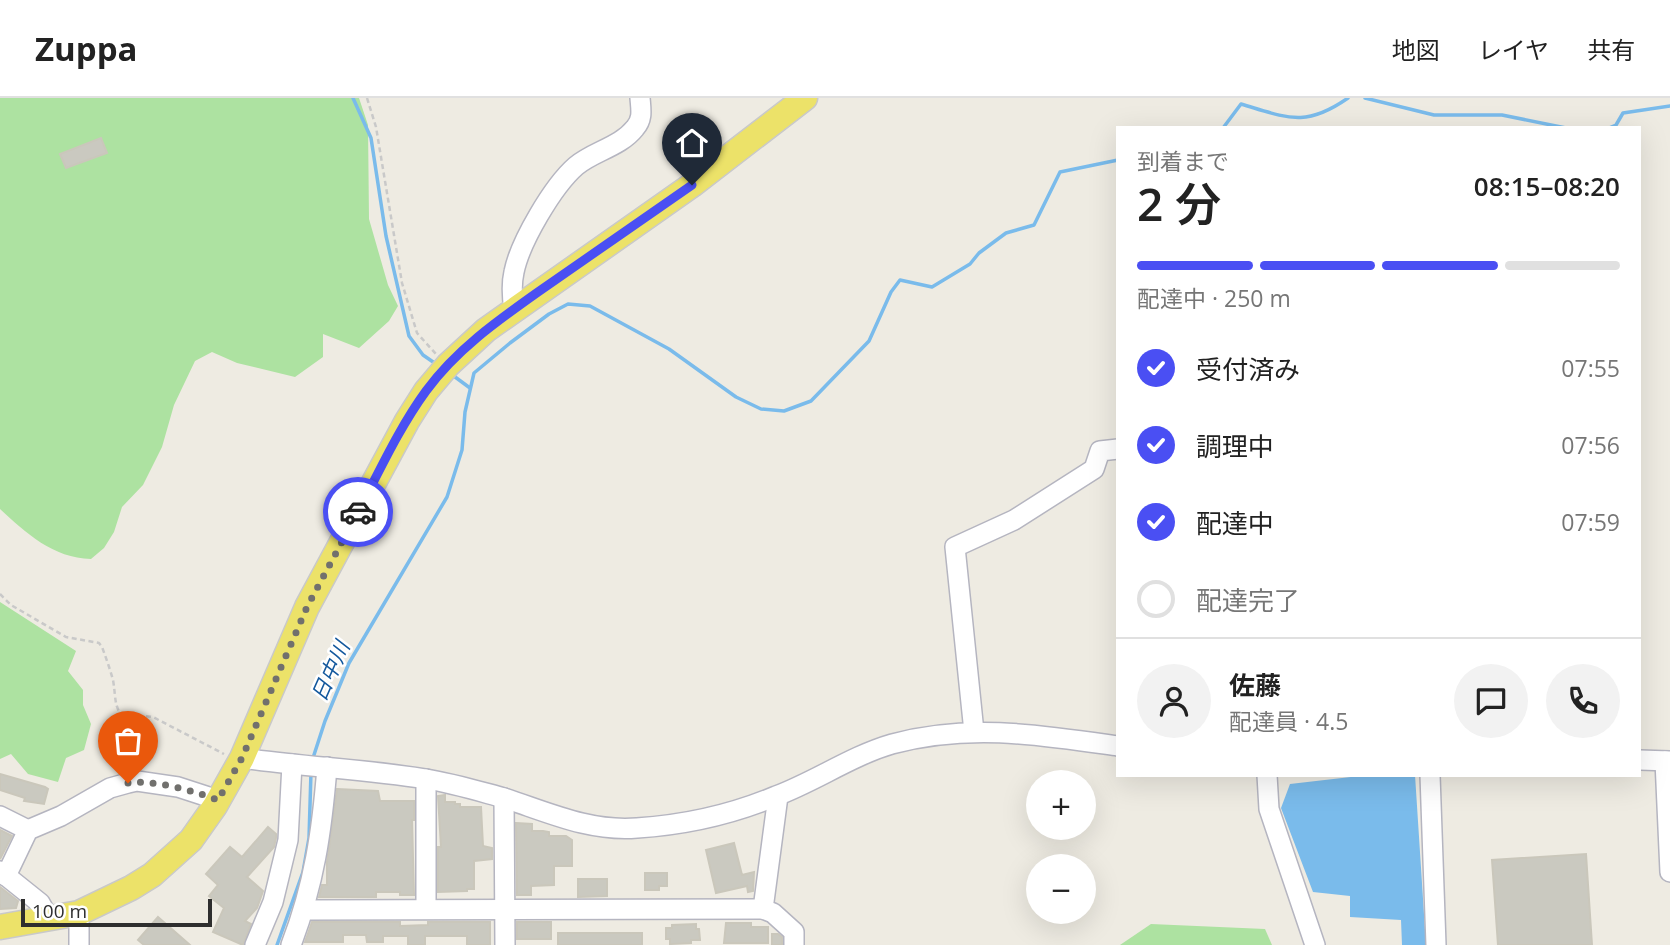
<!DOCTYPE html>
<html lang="ja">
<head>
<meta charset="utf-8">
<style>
  :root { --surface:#fff; --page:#f2f2f2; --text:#222; --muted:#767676; --line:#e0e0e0; --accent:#4a4ff3 }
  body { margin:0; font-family:"Open Sans","Noto Sans JP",sans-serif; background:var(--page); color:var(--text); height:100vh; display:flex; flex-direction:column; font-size:26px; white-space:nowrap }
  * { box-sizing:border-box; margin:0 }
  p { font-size:23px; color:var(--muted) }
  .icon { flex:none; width:38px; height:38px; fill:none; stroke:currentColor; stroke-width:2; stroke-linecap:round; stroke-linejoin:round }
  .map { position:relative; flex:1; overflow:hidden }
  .sheet { position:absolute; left:1116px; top:28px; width:525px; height:651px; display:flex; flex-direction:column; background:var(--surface); border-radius:0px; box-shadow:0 7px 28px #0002 }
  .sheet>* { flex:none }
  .tools { position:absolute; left:1026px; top:672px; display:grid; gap:14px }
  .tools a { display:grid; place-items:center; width:70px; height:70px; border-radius:50%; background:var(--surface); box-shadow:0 7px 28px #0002; font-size:35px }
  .scale { position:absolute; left:21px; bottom:18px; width:191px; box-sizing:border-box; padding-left:7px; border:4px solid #2e2e2e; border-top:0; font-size:19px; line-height:24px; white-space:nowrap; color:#2e2e2e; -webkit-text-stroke:5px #fff; paint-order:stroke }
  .pin { position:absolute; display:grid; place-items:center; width:60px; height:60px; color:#fff; margin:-72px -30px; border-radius:50% 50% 50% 0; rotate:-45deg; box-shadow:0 0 7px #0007 }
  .pin .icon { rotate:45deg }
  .courier { position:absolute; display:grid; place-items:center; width:70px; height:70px; margin:-35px; border:5px solid #4a4ff3; border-radius:50%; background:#fff; color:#222; box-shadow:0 2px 9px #0007 }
  .headline em { font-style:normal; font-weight:600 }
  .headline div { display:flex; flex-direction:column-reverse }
  .headline { display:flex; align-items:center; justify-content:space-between; height:119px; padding:0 21px }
  h1 { font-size:46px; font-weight:600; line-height:52px }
  .bar { display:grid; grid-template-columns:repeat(4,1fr); gap:10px 7px; align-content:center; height:84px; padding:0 21px }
  .bar i { height:9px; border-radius:5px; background:var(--line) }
  .bar .on { background:var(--accent) }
  .bar p { grid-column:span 4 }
  .line { display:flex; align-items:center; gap:18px; padding:0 21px; border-top:2px solid var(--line) }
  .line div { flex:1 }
  .round { display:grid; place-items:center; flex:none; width:74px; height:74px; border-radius:37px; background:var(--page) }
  ol { padding:0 21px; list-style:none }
  li { display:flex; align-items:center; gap:21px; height:77px }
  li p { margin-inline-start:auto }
  li .icon { padding:7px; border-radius:50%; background:var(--accent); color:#fff; stroke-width:4 }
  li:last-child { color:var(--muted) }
  li i { width:38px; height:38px; border:4px solid var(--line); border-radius:50% }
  header { display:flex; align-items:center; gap:42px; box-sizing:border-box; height:98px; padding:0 35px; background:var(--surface); border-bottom:2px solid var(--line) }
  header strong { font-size:33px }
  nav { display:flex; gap:38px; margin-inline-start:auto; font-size:24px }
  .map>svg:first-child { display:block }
  .green { fill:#ade2a1 }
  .water { fill:#7abbeb }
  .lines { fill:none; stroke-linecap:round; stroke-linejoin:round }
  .stream { stroke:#7abbeb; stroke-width:3.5 }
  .building { fill:#cac9c0; stroke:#cac7bb; stroke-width:2 }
  .minor-casing { stroke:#b5b5c0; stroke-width:22 }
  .major-casing { stroke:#c9c9c9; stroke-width:27 }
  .path { stroke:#c9c9c9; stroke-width:2.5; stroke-dasharray:5 3.5; stroke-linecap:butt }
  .minor { stroke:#fff; stroke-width:19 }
  .major { stroke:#ece269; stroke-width:24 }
  .done { stroke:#71706d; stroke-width:7; stroke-dasharray:0 12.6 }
  .route { stroke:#4a4ff3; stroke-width:9 }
  .labels { text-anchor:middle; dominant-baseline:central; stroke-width:5; stroke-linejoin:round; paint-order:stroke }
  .water-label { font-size:21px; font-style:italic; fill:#13589d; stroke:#fff }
</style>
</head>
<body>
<header>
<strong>Zuppa</strong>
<nav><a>地図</a><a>レイヤ</a><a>共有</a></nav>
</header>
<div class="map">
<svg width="1670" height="847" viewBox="0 0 1670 847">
  <rect width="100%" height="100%" fill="#eeebe2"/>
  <g class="green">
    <path d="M0,0H359L368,27L369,121L388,187L398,208L389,223L359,250L323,236V259L295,279L237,265L212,254L195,263L174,307L162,349L143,387L122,409L114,434L104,450L91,461C53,460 26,435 0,411Z"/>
    <polygon points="0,504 76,553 68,573 83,592 83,607 91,626 84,652 66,660 58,684 28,676 11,656 0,661"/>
    <polygon points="1151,826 1265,831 1272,847 1120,847"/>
  </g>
  <polygon class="water" points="1368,677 1415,677 1426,847 1402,847 1401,822 1350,819 1350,798 1313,794 1281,710 1290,686"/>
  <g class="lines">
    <g class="stream">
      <polyline points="353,0 371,40 386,138 409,238 423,257 436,266"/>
      <polyline points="1365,0 1434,17 1502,17 1566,30"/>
      <path d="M1223,30L1241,6C1288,20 1305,30 1348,0"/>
      <polyline points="1609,30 1616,27 1623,15 1670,8"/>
      <polyline points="451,276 470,290"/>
      <polyline points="312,663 325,623 349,565 447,399 462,352 465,314 474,275 510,245 549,216 568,206 590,208 669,251 736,299 761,311 784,313 811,303 869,243 891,194 900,182 932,189 970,166 979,155 1006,135 1034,127 1060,74 1118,62"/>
      <polyline points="277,847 303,774 309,740 311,674"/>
    </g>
  </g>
  <g class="building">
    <polygon points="101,40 107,55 66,70 60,56"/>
    <polygon points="0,676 45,689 48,691 44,706 24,703 25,700 0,692"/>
    <polygon points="337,691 378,693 380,703 414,703 414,722 412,722 414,797 400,797 400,794 376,794 376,799 319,799 322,787 327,787 327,764"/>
    <polygon points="445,697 445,704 455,704 455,706 460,706 460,709 481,709 483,748 492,750 492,761 474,763 474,791 467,791 467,793 438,794 438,749 441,749 438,698"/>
    <polygon points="516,725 532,726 532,733 543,733 549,734 549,738 566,738 572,742 572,768 554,768 554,787 531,788 531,797 517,797"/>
    <polygon points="268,729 276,736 276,740 274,749 247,779 263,793 257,810 245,823 251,826 243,847 213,834 224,810 209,798 218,787 206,776 230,749 242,759"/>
    <polygon points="0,732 12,738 0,761"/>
    <polygon points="734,745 742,777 754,774 753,793 748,794 747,788 716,795 706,752"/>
    <polygon points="1586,756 1592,847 1498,847 1492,762"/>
    <polygon points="645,775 667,775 667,788 659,788 659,792 645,792"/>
    <polygon points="578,781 607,781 607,798 578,799"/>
    <polygon points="0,789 18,803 16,810 0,811"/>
    <polygon points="158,819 190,847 144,847 138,842"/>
    <polygon points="312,824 400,824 400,828 428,827 428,824 490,824 490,847 467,847 467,838 425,838 425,847 408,847 408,838 383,838 383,844 367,844 366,837 343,837 343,844 305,844"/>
    <rect x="517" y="824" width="34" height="17"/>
    <polygon points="726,825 751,825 751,829 768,829 768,845 724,845"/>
    <polygon points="696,826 696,831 699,831 700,842 691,842 691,845 670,846 670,841 666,841 666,830 672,830 672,827"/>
    <rect x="558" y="835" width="84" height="12"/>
    <polygon points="772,836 778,836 782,839 782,847 772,847"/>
  </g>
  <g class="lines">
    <defs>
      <g id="minor">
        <path d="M514,212C512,199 511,187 514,174C520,144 553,88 576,68C594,53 620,49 635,30C643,21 641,12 640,0"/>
        <polyline points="974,634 955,449 1014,422 1094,371 1100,353 1118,351"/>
        <path d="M242,660C303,669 365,671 426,681C452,685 478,693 504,700C547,714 590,734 637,730C684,727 733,716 776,698C816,683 851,658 892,646C969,625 1041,637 1118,648"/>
        <polyline points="1640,662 1670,663"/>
        <polyline points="1665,663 1670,774"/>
        <polyline points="1267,677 1269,711 1315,847"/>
        <polyline points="1430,677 1436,847"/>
        <polyline points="778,698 763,811 773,815 794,834 794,847"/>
        <polyline points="504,700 505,847"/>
        <polyline points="0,718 28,732"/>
        <polyline points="0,773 40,805 49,821"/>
        <polyline points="6,778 28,732 61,718 110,690 128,685 137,683 178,689 218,702"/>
        <polyline points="426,810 426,681"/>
        <polyline points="304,812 763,811"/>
        <polyline points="79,847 79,815"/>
        <polyline points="255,847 273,804 288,742 292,666"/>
        <path d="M291,847C314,787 322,733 327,669"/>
      </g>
      <polyline id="major" points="0,829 79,815 131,790 152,777 191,742 215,708 242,660 307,509 407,323 426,293 448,267 486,232 692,87 805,0"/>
    </defs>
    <use href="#minor" class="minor-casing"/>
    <use href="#major" class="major-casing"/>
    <g class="path">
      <polyline points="367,0 376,29 402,185 417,235 436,256"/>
      <path d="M0,496L11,507L66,539L99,545L102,549C106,560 110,571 113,582C117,605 112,613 134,627L139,625L144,618L153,619L224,656"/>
    </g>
    <use href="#minor" class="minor"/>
    <use href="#major" class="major"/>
  </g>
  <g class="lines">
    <path class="done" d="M128,685C152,681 194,693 218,702L242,660L307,509L358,414"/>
    <path class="route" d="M358,414C379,374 399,330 426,293C456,252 497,223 538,194C589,158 641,123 692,87"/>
  </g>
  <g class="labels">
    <g class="water-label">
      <text transform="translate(330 573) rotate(-66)">日中川</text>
    </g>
  </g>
</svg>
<div class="tools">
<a>+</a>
<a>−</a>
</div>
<div class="scale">100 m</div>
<div class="pin" style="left:128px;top:685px;background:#ea580c"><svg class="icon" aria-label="bag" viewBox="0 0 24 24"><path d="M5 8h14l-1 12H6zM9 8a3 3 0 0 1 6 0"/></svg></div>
<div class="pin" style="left:692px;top:87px;background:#1f2937"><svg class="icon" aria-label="home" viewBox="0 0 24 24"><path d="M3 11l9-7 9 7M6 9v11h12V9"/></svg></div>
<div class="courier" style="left:358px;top:414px"><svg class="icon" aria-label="car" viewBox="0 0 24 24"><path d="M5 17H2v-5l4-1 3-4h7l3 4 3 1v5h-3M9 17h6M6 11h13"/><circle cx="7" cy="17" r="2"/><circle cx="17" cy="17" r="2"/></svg></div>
<section class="sheet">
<div class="headline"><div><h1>2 分</h1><p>到着まで</p></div><em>08:15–08:20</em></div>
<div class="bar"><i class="on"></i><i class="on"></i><i class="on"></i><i></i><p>配達中 · 250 m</p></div>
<ol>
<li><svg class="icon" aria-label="check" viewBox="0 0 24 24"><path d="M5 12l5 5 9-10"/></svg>受付済み<p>07:55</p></li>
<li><svg class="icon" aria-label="check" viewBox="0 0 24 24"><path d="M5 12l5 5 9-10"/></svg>調理中<p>07:56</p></li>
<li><svg class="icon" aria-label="check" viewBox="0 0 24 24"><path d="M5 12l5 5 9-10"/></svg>配達中<p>07:59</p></li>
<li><i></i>配達完了</li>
</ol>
<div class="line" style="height:126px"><a class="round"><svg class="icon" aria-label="person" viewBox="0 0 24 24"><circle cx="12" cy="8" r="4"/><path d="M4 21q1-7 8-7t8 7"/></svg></a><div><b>佐藤</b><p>配達員 · 4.5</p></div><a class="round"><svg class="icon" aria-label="chat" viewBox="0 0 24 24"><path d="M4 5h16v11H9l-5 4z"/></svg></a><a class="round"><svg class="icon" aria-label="phone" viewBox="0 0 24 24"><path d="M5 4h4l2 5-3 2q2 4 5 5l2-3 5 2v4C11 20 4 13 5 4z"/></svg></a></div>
</section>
</div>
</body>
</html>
